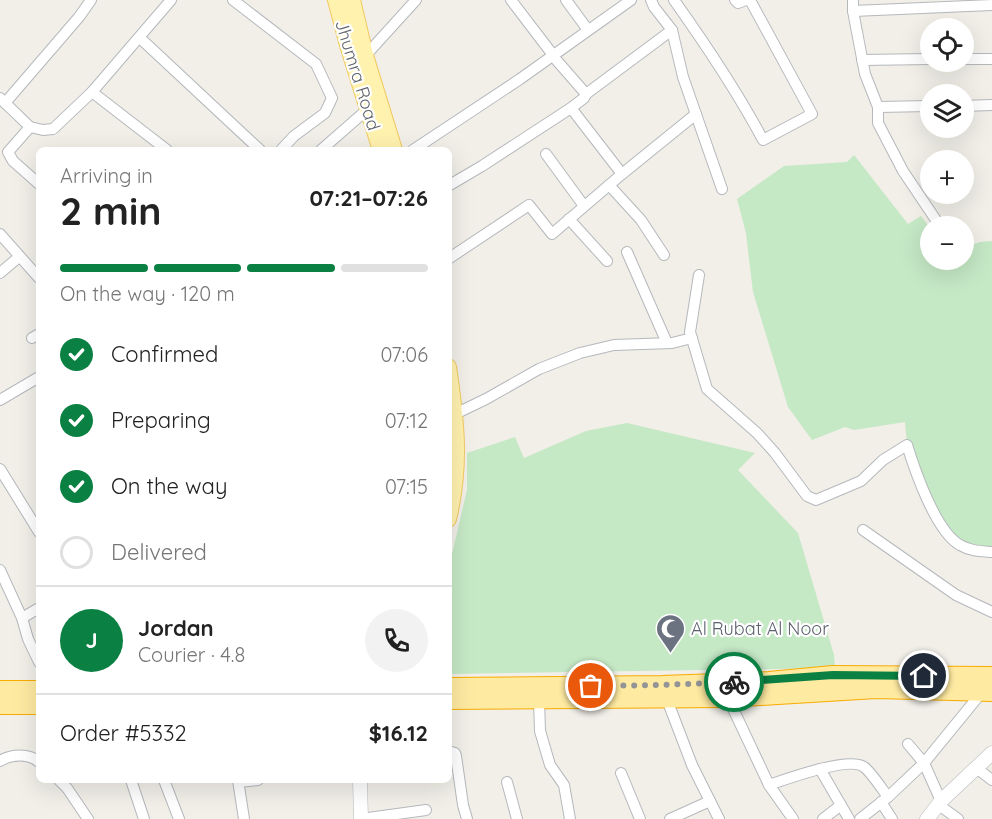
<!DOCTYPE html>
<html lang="en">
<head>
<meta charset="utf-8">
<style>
  :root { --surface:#fff; --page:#f2f2f2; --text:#222; --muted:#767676; --line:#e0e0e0; --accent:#0b8043 }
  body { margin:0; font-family:Quicksand,sans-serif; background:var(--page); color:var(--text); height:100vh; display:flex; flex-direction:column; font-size:22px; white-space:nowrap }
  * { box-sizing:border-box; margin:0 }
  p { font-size:20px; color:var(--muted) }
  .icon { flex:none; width:33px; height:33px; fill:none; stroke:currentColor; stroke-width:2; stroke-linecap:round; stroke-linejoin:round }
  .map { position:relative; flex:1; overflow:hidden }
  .side { position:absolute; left:36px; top:147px; width:416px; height:636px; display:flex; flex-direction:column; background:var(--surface); border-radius:9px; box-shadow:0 6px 24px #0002 }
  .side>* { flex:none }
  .fabs { position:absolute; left:920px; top:18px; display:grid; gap:12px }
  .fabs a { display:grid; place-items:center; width:54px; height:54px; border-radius:50%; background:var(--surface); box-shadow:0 6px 24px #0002; font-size:30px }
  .pin { position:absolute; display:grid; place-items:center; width:51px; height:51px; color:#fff; margin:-26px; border:3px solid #fff; border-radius:50%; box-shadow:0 2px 6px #0007 }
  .courier { position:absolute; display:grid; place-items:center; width:60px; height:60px; margin:-30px; border:4px solid #0b8043; border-radius:50%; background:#fff; color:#222; box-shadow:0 2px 8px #0007 }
  .summary em { font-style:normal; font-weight:700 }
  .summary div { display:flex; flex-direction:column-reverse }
  .summary { display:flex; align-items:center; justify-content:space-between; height:102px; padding:0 24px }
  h1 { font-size:39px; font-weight:700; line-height:45px }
  .bar { display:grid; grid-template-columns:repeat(4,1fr); gap:9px 6px; align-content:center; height:72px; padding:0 24px }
  .bar i { height:8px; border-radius:4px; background:var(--line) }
  .bar .selected { background:var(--accent) }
  .bar p { grid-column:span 4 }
  .line { display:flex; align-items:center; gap:15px; padding:0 24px; border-top:2px solid var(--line) }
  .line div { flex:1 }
  .round { display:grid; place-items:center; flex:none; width:63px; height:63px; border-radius:32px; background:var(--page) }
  ol { padding:0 24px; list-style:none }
  li { display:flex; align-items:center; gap:18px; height:66px }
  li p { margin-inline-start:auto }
  li .icon { padding:6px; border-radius:50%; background:var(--accent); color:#fff; stroke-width:4 }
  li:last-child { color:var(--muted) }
  li i { width:33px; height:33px; border:3px solid var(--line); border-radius:50% }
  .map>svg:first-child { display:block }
  .green { fill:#c5e8c5 }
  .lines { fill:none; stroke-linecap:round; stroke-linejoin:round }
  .minor-casing { stroke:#b5b8bc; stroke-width:12 }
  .tertiary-casing { stroke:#b5b8bc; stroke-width:15 }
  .primary-casing { stroke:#f2c960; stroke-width:18 }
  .trunk-casing { stroke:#f9ab00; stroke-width:20 }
  .minor { stroke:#fff; stroke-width:10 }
  .tertiary { stroke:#fff; stroke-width:14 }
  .primary { stroke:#fff2af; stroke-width:16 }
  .trunk { stroke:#feeaa1; stroke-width:18 }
  .done { stroke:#929495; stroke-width:6; stroke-dasharray:0 10.8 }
  .route { stroke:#0b8043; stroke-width:8 }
  .labels { text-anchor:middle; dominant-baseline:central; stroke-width:4.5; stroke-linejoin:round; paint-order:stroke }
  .street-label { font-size:18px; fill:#5f6368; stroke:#fff }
  .worship-label { font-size:18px; fill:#5b616d; stroke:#fff; text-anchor:start }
</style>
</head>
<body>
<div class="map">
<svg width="992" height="819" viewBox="0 0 992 819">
  <rect width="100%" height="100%" fill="#f1efe8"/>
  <g class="green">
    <polygon points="854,155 908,224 921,216 930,228 930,260 963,260 963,248 980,242 992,241 992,552 972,551 945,530 907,445 905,422 854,430 845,427 812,440 788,407 753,292 746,233 737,199 784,166 847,162"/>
    <polygon points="627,423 755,453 738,470 798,533 834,655 835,668 449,674 449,567 467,490 467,453 515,437 524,458 586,431"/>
  </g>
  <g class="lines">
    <defs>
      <g id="minor">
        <polyline points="233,0 316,64 332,98 325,113 294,136 281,150"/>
        <polyline points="511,0 553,55"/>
        <polyline points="566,0 588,30"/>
        <polyline points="651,0 654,7 672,30 683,77 722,189"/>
        <path d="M674,0C706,45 737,91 763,140L812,114L750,0"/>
        <polyline points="735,0 738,3 746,0"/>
        <polyline points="853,0 853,11 865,74 878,107 878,123 903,171 940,226"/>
        <polyline points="853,11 992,5"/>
        <polyline points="140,38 260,150"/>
        <polyline points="552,55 586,94"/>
        <polyline points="361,57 366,55 416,0"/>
        <polyline points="963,59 992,59"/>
        <polyline points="862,60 930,59"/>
        <polyline points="92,92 167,150"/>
        <polyline points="0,98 30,127"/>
        <polyline points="5,103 79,17 91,0"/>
        <polyline points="963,106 992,105"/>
        <polyline points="878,107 930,106"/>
        <polyline points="571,108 622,174"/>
        <polyline points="321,150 369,108"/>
        <polyline points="413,150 520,79 631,0"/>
        <polyline points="546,154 584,206"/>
        <polyline points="39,184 13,161 8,152 30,127 43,130 53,129 92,92 171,0"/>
        <polyline points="609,185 641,220 664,255"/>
        <polyline points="448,186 482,166 571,108 584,98 586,94 672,30"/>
        <polyline points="569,219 607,261"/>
        <polyline points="0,234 39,278"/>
        <polyline points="627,252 667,343"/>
        <polyline points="448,259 529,205 552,234 622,174 696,114"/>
        <polyline points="0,273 19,257"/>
        <path d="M699,275L690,332L707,389L757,433L775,453L807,496L816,500L861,481L883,460L907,445C915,471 936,532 960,545C970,551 980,551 992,552"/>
        <polyline points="32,338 39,334"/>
        <polyline points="0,400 39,377"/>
        <polyline points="455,414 486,399 539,369 580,353 614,345 672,343 692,338"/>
        <polyline points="0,469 39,532"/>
        <polyline points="863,530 956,595 992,612"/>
        <polyline points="0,570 22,618 28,639 39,662"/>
        <polyline points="22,618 39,608"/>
        <polyline points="666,697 692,765 719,819"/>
        <polyline points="728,698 769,785 793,819"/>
        <polyline points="539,700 540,731 550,765 564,785 570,819"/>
        <polyline points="908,744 924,763 941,801"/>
        <polyline points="448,751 455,753 456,756 463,805 467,819"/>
        <path d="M0,761C11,754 29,753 39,762"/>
        <polyline points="975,767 992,780"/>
        <polyline points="820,769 849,819"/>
        <polyline points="621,773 640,819"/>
        <polyline points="59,780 67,788 88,819"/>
        <polyline points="131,780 144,819"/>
        <polyline points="164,780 179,819"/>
        <polyline points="238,780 244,819"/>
        <polyline points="239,782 258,780"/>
        <polyline points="507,782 517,819"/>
        <path d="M769,785C786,779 850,756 864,767C871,772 882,789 888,797"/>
        <polyline points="881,802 892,819"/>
        <polyline points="939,805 958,819"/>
        <polyline points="361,819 426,810"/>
        <polyline points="670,819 710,801"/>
        <polyline points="823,819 841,805"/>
        <polyline points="860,819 888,797 924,763 982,692"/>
      </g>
      <g id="tertiary">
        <polyline points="360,780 361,819"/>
        <polyline points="927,819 941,801 992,753"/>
      </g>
      <g id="primary">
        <polyline points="336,0 348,45 381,150"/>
        <polyline points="352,0 366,59 394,150"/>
        <path d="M448,367C456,421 461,465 448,519"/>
      </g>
      <g id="trunk">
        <polyline points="448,687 662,685 769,681 833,675 992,676"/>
        <polyline points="0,690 39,690"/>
        <polyline points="448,700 728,698 876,689 992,692"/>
        <polyline points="0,705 39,705"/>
      </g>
    </defs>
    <use href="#minor" class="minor-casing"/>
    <use href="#tertiary" class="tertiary-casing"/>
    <use href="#primary" class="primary-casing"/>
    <use href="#trunk" class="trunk-casing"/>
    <use href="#minor" class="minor"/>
    <use href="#tertiary" class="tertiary"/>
    <use href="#primary" class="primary"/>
    <use href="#trunk" class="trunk"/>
  </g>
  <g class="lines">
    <polyline class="done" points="591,686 662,685 734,682"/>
    <polyline class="route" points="734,682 833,675 924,676"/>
  </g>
  <defs>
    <symbol id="mosque-pin" viewBox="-11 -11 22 30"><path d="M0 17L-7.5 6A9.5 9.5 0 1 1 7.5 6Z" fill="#6b7280" stroke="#fff"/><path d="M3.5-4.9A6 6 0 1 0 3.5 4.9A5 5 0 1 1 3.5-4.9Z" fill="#fff"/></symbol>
  </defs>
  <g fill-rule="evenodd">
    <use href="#mosque-pin" x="654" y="612" width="33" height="45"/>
  </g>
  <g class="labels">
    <g class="street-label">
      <text transform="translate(358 75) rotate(73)">Jhumra Road</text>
    </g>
    <g class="worship-label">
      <text x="691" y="628">Al Rubat Al Noor</text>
    </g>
  </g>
</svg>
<div class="fabs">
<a><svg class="icon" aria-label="locate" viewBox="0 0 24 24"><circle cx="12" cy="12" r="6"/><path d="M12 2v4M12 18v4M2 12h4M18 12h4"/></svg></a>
<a><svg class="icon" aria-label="layers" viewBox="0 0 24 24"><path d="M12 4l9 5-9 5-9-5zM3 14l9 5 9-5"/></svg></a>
<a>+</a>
<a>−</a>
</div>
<div class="pin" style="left:591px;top:686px;background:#ea580c"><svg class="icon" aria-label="bag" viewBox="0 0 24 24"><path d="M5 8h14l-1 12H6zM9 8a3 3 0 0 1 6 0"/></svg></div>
<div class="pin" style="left:924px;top:676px;background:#1f2937"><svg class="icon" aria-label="home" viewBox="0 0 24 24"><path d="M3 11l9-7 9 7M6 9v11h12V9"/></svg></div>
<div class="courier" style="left:734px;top:682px"><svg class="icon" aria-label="bike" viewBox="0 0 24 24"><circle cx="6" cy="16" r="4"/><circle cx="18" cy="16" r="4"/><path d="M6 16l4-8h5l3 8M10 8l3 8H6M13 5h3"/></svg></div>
<section class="side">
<div class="summary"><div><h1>2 min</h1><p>Arriving in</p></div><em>07:21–07:26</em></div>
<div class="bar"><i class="selected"></i><i class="selected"></i><i class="selected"></i><i></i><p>On the way · 120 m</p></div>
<ol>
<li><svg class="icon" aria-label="check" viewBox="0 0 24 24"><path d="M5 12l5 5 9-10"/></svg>Confirmed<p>07:06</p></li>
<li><svg class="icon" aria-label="check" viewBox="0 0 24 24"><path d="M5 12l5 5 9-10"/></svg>Preparing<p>07:12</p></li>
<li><svg class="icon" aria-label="check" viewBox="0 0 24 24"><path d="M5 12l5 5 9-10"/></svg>On the way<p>07:15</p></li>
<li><i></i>Delivered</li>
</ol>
<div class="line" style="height:108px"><b class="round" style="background:var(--accent);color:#fff">J</b><div><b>Jordan</b><p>Courier · 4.8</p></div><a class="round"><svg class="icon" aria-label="phone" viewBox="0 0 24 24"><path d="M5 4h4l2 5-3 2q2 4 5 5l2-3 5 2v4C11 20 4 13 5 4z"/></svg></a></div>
<div class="line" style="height:78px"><div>Order #5332</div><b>$16.12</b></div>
</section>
</div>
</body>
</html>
